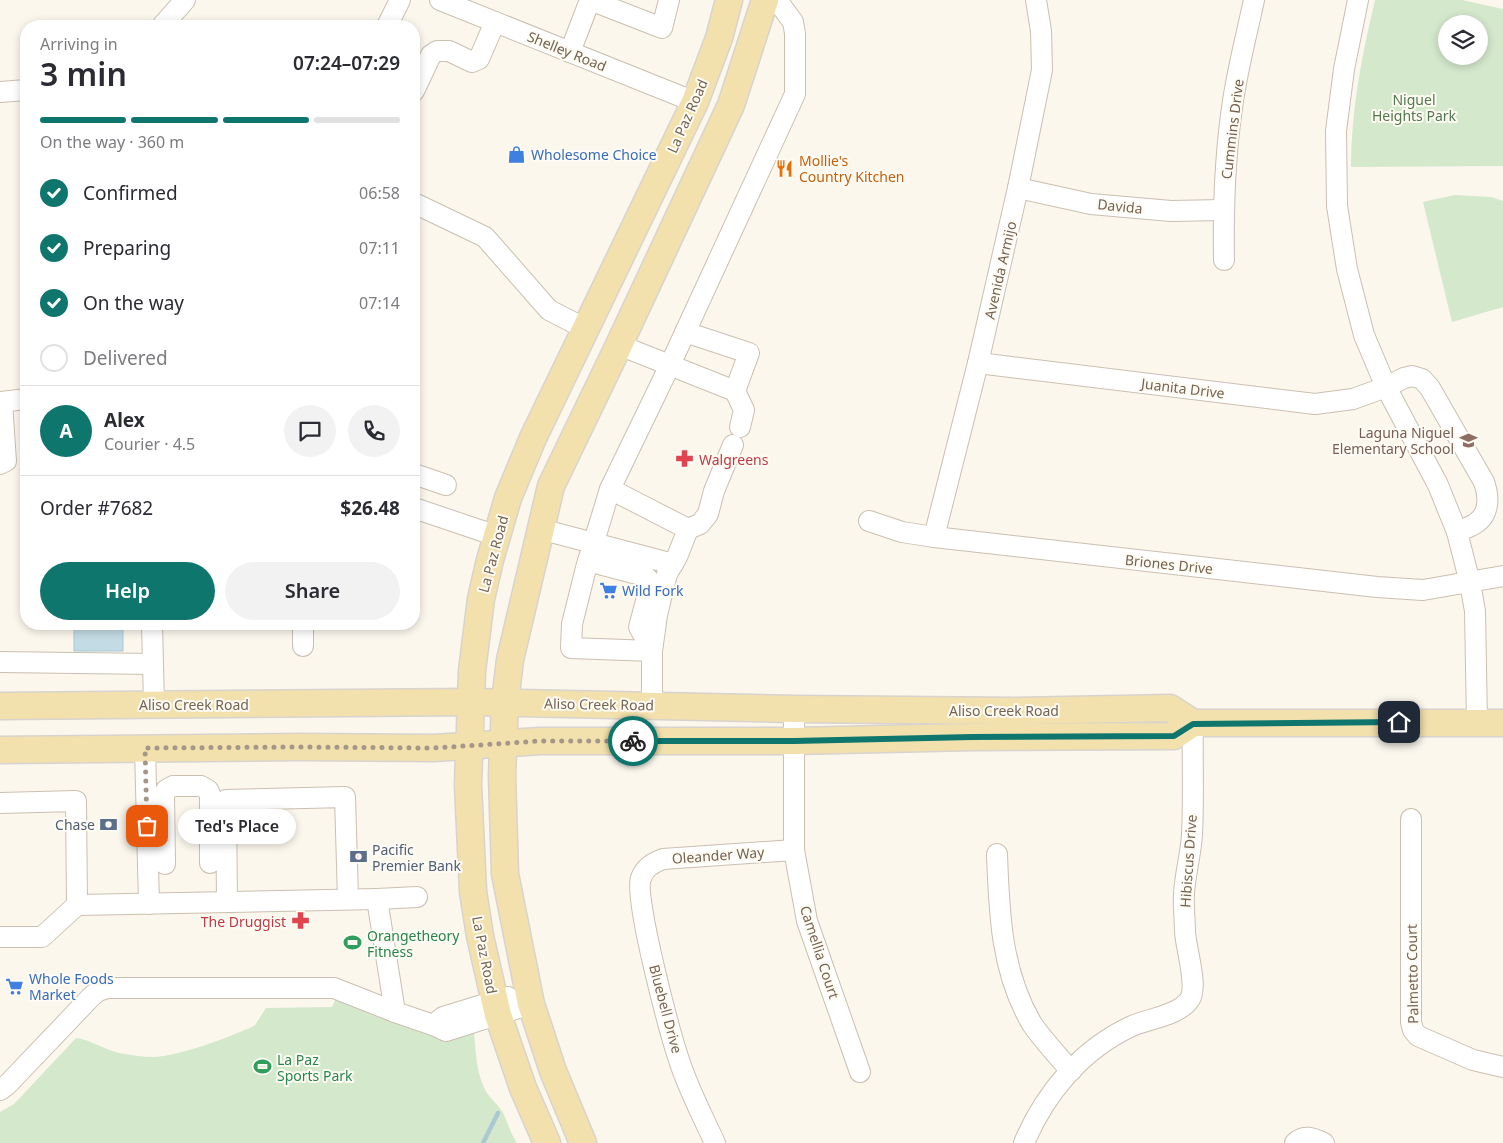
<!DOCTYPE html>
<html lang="en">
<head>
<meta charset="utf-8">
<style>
  :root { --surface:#fff; --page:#f2f2f3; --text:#2b2b33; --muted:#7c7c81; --line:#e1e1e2; --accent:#0f766e }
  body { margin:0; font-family:"Noto Sans",sans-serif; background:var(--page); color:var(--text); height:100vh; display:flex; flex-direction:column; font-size:19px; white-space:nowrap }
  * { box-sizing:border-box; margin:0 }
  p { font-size:16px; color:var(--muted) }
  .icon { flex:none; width:28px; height:28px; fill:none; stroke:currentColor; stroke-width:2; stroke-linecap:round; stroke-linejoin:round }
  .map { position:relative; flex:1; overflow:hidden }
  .details { position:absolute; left:20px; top:20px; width:400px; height:610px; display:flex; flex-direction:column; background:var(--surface); border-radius:20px; box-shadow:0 2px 8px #0003 }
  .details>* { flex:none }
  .tools { position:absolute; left:1438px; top:15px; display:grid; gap:10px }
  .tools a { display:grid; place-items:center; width:50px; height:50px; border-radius:50%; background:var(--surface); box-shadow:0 2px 8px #0003; font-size:25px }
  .pin { position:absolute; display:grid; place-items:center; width:42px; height:42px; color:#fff; margin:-21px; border-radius:10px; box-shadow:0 2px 8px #0006 }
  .courier { position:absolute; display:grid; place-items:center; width:50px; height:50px; margin:-25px; border:4px solid #0f766e; border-radius:50%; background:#fff; color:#222; box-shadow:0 1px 6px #0007 }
  .bubble { position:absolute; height:35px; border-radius:18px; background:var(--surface); box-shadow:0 2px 8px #0003; font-size:16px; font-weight:600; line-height:35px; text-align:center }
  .summary em { font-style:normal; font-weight:600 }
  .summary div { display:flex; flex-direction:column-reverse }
  .summary { display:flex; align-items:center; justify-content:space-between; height:85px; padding:0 20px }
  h1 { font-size:32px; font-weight:600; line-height:38px }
  .bar { display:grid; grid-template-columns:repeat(4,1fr); gap:8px 5px; align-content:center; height:60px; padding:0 20px }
  .bar i { height:6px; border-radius:4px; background:var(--line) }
  .bar .selected { background:var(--accent) }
  .bar p { grid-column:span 4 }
  .line { display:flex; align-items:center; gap:12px; padding:0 20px; border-top:1px solid var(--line) }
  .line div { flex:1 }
  .round { display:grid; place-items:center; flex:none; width:52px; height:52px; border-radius:26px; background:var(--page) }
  ol { padding:0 20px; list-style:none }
  li { display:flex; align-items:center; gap:15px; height:55px }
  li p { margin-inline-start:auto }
  li .icon { padding:5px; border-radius:50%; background:var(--accent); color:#fff; stroke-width:4 }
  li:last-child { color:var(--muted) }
  li i { width:28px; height:28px; border:2px solid var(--line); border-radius:50% }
  .primary-button { display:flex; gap:10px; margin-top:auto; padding:10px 20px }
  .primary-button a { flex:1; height:58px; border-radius:30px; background:var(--accent); color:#fff; font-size:20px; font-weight:600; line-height:58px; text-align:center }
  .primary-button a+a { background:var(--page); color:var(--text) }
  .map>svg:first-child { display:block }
  .green { fill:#d4e8cc; fill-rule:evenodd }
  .water { fill:#c3dbe4; stroke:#aac9d4 }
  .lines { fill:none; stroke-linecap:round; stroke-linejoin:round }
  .stream { stroke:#aac9d4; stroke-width:4.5 }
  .minor-casing { stroke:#cbbfb0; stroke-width:22 }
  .major-casing { stroke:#d8d3ce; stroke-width:29 }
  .minor { stroke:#fff; stroke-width:20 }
  .major { stroke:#f2e1ad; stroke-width:26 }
  .done { stroke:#a49788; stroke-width:5; stroke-dasharray:0 9 }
  .route { stroke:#0f766e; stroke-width:6 }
  .labels { text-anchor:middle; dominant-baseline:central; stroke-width:4; stroke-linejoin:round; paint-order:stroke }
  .street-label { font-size:14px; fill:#756351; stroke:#fefbf4 }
  .park-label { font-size:14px; fill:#52794b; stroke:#fefbf4 }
  .shop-label { font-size:14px; fill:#366cbe; stroke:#fefbf4; text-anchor:start }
  .food-label { font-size:14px; fill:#c56008; stroke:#fefbf4; text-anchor:start }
  .education-label { font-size:14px; fill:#785e54; stroke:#fefbf4; text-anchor:end }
  .health-label { font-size:14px; fill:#be3a42; stroke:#fefbf4; text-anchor:start }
  .service-label { font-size:14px; fill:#4e5e75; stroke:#fefbf4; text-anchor:end }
  .leisure-label { font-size:14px; fill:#27864d; stroke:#fefbf4; text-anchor:start }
</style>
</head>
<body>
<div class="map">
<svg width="1503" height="1143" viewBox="0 0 1503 1143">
  <rect width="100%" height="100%" fill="#fbf7ed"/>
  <g class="green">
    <path d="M1375,0H1462L1503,9V166L1351,167C1351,110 1362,55 1375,0ZM1446,24H1479V56H1446Z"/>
    <polygon points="1455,195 1491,197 1503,201 1503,307 1452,322 1423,202"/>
    <path d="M336,998L474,1032C476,1053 476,1075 487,1093C492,1100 498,1105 502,1111C508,1122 510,1133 517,1143H0V1112L14,1104L76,1038C86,1038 106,1050 119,1053C130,1055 142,1057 154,1057C183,1055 223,1039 250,1028L255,1025L266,1008L332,1007Z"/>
  </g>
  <rect class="water" x="74" y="624" width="49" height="27"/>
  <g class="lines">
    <polyline class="stream" points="483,1143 498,1113"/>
    <defs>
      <g id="minor">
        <polyline points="440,0 695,102"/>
        <polyline points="590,0 662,28 669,0"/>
        <polyline points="1358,0 1344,69 1336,131 1337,206 1347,269 1364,335 1386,387 1438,485 1457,532 1470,583 1475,611 1477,723"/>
        <polyline points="162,26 185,0"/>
        <polyline points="387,26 400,0"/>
        <polyline points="570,52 590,0"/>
        <polyline points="414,91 431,55 437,51 449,51 472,62 479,59 495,22"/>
        <polyline points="0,92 26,90"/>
        <polyline points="1018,188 1091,204 1171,211 1223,210"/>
        <polyline points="414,203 485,237 549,310 586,329"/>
        <path d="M1224,260C1223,207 1225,154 1233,101C1238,67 1247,33 1254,0"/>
        <polyline points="619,345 735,391 749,353 685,332"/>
        <path d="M978,363L1315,404L1353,399L1386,387L1404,378L1412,376L1422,379L1430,388L1484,482C1489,496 1490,514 1476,523C1471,527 1463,529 1457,532"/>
        <polyline points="735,391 744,410 740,427"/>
        <polyline points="0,402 26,399"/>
        <polyline points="0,464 6,461 2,402"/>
        <polyline points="414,474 446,485"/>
        <polyline points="610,489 688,529 677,557 667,574 657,615 652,651 652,705"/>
        <polyline points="414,508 497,536"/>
        <polyline points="869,521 902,532 934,537 1377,587 1423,590 1503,576"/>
        <polyline points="540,529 673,564"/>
        <polyline points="688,529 700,524 708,514 714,491 733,445"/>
        <polyline points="934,537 978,363 1018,188 1042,70 1041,31 1036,0"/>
        <polyline points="588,561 645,576 649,580 650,586 639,627 652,651"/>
        <polyline points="152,624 154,704"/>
        <polyline points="303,624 303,646"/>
        <polyline points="652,651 571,648 572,624 586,568 610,489 670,365 795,94 795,33 793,22 777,0"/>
        <polyline points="0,662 153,664"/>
        <polyline points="794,709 794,850 807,921 860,1072"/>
        <polyline points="145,748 149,904"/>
        <polyline points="0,803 76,801 77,905"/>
        <polyline points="1411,819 1411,1022 1413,1030 1418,1036 1473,1060 1503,1067"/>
        <path d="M997,854C999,912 1001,972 1032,1024C1043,1040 1058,1056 1071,1071"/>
        <polyline points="165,864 164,795 166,790 173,786 201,786 208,790 210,794 210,863"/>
        <polyline points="377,899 417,897"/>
        <polyline points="227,902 226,800 345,797 348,899"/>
        <polyline points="0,937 42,937 77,905 377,899 395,1012 433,1025 446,1031 531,1004"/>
        <polyline points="433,1025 443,1017 508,997"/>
        <polyline points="0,1090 7,1085 91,997 98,991 107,988 334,988 395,1012"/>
        <path d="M715,1143C703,1117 689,1090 680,1063C671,1037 633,896 641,878C645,867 653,863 663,859L794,850"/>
        <path d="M1024,1143C1045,1093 1082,1049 1132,1026C1148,1019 1180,1015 1190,999C1198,985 1186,949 1185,932C1185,919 1183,906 1184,894C1185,874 1191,854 1192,834C1194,797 1192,760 1193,723"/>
        <path d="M1295,1143C1304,1134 1313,1138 1324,1143"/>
      </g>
      <g id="major">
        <polyline points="0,706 470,702 794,709 1015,711 1170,708 1193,723"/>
        <polyline points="0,750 299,747 434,748 540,741 794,741 972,737 1174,736 1193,723 1503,723"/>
        <polyline points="547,1143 523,1088 498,1015 480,936 473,891 468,785 472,671 481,599 490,560 508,498 533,438 695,102 719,38 729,0"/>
        <polyline points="583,1143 553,1071 531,1004 505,874 502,775 505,702 510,660 551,486 619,345 731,105 765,0"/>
      </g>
    </defs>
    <use href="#minor" class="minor-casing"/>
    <use href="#major" class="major-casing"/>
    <use href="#minor" class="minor"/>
    <use href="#major" class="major"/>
  </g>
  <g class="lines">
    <polyline class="done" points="147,826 145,748 299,747 434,748 540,741 633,741"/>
    <polyline class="route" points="633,741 794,741 972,737 1174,736 1193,724 1399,722"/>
  </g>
  <defs>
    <symbol id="shop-bare" viewBox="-9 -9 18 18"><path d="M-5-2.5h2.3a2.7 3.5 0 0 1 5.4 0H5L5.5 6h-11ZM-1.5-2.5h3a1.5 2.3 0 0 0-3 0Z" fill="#3f7fe0" stroke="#fefbf4" stroke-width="2.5" paint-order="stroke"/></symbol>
    <symbol id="restaurant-bare" viewBox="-9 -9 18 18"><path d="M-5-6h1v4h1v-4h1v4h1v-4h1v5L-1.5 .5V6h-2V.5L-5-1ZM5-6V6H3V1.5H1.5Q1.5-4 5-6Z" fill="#e8710a" stroke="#fefbf4" stroke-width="2.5" paint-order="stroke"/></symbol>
    <symbol id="school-bare" viewBox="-9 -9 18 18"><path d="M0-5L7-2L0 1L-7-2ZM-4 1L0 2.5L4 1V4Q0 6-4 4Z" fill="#8d6e63" stroke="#fefbf4" stroke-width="2.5" paint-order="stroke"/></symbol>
    <symbol id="pharmacy-bare" viewBox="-9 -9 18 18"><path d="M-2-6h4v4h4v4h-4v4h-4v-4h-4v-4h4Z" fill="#e0444e" stroke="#fefbf4" stroke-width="2.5" paint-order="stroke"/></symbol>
    <symbol id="supermarket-bare" viewBox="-9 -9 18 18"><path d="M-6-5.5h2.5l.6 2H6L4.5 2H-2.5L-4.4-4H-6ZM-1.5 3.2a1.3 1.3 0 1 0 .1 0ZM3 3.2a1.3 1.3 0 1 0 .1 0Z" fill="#3f7fe0" stroke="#fefbf4" stroke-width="2.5" paint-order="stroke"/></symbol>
    <symbol id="bank-bare" viewBox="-9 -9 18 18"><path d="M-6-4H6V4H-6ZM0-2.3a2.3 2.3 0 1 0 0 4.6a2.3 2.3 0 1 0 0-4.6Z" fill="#5c6f8a" stroke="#fefbf4" stroke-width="2.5" paint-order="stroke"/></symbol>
    <symbol id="stadium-bare" viewBox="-9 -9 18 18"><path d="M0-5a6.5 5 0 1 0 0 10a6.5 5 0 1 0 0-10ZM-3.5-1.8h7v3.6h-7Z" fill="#2e9e5b" stroke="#fefbf4" stroke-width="2.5" paint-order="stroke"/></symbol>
  </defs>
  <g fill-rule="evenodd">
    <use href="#shop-bare" x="504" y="142" width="25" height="25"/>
    <use href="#restaurant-bare" x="772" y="156" width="25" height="25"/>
    <use href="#school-bare" x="1456" y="428" width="25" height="25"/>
    <use href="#pharmacy-bare" x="672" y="446" width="25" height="25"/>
    <use href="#supermarket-bare" x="596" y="578" width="25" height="25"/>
    <use href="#bank-bare" x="96" y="812" width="25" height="25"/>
    <use href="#bank-bare" x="346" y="844" width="25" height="25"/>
    <use href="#pharmacy-bare" x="288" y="908" width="25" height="25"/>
    <use href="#stadium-bare" x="340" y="930" width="25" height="25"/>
    <use href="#supermarket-bare" x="2" y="974" width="25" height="25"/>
    <use href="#stadium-bare" x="250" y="1054" width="25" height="25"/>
  </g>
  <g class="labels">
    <g class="street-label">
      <text transform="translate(567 51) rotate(22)">Shelley Road</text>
      <text transform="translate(687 116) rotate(-66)">La Paz Road</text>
      <text transform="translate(1232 129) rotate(-83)">Cummins Drive</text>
      <text transform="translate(1120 206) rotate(6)">Davida</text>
      <text transform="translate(1000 270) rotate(-77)">Avenida Armijo</text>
      <text transform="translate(1183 388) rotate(7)">Juanita Drive</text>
      <text transform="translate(493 554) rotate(-75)">La Paz Road</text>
      <text transform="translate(1169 564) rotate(6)">Briones Drive</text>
      <text x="194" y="704">Aliso Creek Road</text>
      <text transform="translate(599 704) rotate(1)">Aliso Creek Road</text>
      <text x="1004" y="710">Aliso Creek Road</text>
      <text transform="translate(718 855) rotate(-4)">Oleander Way</text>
      <text transform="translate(1188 861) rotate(-86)">Hibiscus Drive</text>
      <text transform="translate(820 952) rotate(72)">Camellia Court</text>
      <text transform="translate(485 955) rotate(79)">La Paz Road</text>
      <text transform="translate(1412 974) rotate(-91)">Palmetto Court</text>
      <text transform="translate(666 1009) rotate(75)">Bluebell Drive</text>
    </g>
    <g class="park-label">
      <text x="1414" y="99">Niguel<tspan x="1414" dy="16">Heights Park</tspan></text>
    </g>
    <g class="shop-label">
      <text x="531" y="154">Wholesome Choice</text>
      <text x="622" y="590">Wild Fork</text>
      <text x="29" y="978">Whole Foods<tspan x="29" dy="16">Market</tspan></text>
    </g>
    <g class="food-label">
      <text x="799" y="160">Mollie's<tspan x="799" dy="16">Country Kitchen</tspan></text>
    </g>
    <g class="education-label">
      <text x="1454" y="432">Laguna Niguel<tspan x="1454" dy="16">Elementary School</tspan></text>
    </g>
    <g class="health-label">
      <text x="699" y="459">Walgreens</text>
      <text x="286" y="921" text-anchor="end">The Druggist</text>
    </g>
    <g class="service-label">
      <text x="95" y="824">Chase</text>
      <text x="372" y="849" text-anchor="start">Pacific<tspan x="372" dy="16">Premier Bank</tspan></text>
    </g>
    <g class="leisure-label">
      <text x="367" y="935">Orangetheory<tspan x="367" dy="16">Fitness</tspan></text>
      <text x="277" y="1059">La Paz<tspan x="277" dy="16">Sports Park</tspan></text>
    </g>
  </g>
</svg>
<div class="tools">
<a><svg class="icon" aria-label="layers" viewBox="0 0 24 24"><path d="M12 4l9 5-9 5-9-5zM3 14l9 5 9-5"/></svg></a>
</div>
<div class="pin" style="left:147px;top:826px;background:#ea580c"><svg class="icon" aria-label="bag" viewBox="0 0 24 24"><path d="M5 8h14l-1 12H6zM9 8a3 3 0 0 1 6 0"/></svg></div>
<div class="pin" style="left:1399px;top:722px;background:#1f2937"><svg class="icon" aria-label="home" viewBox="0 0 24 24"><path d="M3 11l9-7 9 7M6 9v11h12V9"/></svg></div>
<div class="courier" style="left:633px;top:741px"><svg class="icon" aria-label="bike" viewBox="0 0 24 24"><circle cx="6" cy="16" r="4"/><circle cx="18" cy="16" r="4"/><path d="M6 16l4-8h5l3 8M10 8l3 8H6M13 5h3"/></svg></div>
<div class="bubble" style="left:178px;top:809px;width:118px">Ted's Place</div>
<section class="details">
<div class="summary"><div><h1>3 min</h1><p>Arriving in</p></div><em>07:24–07:29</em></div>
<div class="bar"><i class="selected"></i><i class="selected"></i><i class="selected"></i><i></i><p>On the way · 360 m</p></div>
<ol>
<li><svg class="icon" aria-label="check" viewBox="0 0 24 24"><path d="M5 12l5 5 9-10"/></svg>Confirmed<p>06:58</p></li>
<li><svg class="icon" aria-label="check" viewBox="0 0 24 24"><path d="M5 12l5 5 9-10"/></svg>Preparing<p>07:11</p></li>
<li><svg class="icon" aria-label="check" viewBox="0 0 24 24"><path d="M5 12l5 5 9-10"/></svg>On the way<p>07:14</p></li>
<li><i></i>Delivered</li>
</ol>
<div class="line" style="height:90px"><b class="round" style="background:var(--accent);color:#fff">A</b><div><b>Alex</b><p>Courier · 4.5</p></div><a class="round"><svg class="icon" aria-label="chat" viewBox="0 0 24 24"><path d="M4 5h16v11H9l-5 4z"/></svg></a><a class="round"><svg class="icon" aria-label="phone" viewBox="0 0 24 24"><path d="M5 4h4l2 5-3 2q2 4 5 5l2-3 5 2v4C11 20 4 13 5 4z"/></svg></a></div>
<div class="line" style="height:65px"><div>Order #7682</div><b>$26.48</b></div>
<div class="primary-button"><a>Help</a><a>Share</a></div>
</section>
</div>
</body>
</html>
